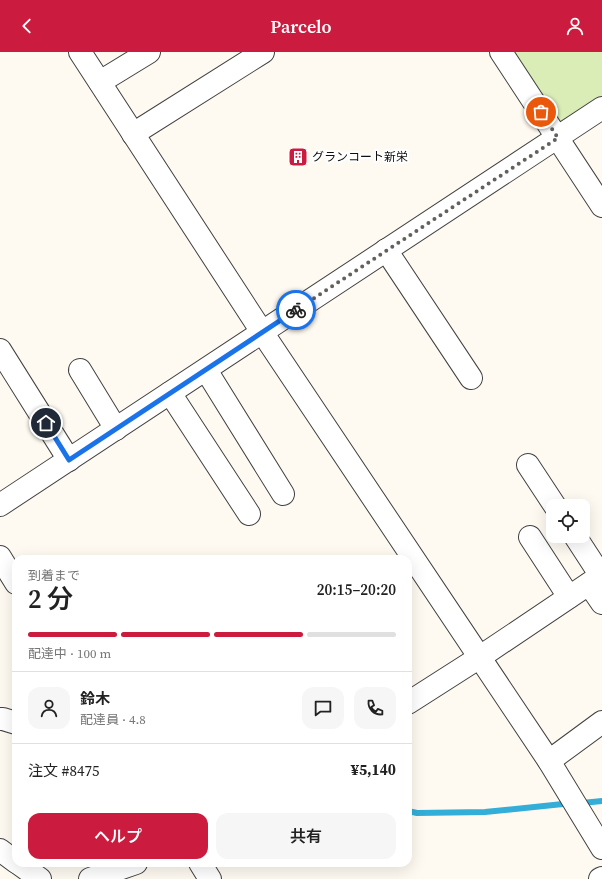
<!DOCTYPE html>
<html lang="ja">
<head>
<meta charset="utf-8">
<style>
  :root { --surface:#fff; --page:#f6f6f6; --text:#222; --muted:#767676; --line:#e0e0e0; --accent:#cb1b3e }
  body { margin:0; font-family:"Source Serif 4","Noto Sans JP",serif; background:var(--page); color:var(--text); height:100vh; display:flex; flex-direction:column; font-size:15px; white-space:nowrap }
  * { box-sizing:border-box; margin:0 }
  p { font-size:13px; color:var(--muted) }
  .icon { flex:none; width:22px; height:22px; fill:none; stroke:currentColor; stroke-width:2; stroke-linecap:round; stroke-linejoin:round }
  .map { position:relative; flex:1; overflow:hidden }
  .details { position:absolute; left:12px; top:503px; width:400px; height:312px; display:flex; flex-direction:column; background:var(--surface); border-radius:12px; box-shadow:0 4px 16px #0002 }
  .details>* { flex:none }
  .fabs { position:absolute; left:546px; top:447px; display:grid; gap:8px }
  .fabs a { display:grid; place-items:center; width:44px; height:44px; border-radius:8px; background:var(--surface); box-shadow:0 4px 16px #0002; font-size:20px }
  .pin { position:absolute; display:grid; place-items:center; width:34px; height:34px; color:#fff; margin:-17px; border:2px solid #fff; border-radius:50%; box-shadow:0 1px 4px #0007 }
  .courier { position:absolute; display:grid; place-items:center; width:40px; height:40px; margin:-20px; border:3px solid #1a73e8; border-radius:50%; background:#fff; color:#222; box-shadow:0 1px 5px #0007 }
  .head em { font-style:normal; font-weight:600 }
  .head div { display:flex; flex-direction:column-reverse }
  .head { display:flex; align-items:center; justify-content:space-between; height:68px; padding:0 16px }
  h1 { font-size:26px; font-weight:600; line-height:30px }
  .bar { display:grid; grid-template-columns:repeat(4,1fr); gap:6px 4px; align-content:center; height:48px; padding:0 16px }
  .bar i { height:5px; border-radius:3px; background:var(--line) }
  .bar .current { background:var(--accent) }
  .bar p { grid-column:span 4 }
  .line { display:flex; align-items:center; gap:10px; padding:0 16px; border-top:1px solid var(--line) }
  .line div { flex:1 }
  .round { display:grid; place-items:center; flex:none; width:42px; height:42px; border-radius:12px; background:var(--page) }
  .button { display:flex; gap:8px; margin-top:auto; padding:8px 16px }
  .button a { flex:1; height:46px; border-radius:12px; background:var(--accent); color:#fff; font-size:16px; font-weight:600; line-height:46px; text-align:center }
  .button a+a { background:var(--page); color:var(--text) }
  header { display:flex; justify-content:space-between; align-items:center; height:52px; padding:0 16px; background:var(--accent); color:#fff; font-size:18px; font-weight:600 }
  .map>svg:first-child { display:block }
  .green { fill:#dbedb7 }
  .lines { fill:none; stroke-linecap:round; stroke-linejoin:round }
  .stream { stroke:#32aed8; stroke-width:6 }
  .minor-casing { stroke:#424242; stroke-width:24 }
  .minor { stroke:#fff; stroke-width:22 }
  .done { stroke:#63615e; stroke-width:4; stroke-dasharray:0 7.2 }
  .route { stroke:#1a73e8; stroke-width:5 }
  .labels { text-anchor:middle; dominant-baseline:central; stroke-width:4; stroke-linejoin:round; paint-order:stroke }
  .poi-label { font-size:12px; fill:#0f0f0f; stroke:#fff; text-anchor:start }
</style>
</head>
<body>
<header><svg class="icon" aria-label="back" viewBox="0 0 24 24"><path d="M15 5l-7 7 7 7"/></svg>Parcelo<svg class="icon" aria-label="person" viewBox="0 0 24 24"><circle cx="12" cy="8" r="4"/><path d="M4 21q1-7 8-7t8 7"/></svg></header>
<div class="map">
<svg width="602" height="827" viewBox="0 0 602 827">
  <rect width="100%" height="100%" fill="#fffaf1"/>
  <polygon class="green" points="511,0 602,0 602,49 557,73"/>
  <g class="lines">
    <g class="stream">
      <polyline points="582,751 602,749"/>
      <polyline points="408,759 417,761 485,760 563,752"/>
    </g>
    <defs>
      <g id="minor">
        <polyline points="80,0 262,280 549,709 602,796"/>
        <polyline points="501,0 602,154"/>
        <polyline points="100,30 149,0"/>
        <polyline points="133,82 263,0"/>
        <polyline points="386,198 471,326"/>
        <polyline points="0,298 69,408"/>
        <polyline points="80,318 116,377"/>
        <polyline points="206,318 283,442"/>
        <polyline points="170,341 249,462"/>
        <polyline points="528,413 555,454"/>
        <polyline points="0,453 602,56"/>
        <polyline points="575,484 601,524"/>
        <polyline points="530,485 569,545"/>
        <polyline points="0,505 16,531"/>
        <polyline points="589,532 602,551"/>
        <polyline points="408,651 480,605 602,523"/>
        <polyline points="0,667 3,667 16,671"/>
        <polyline points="549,709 602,670"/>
        <polyline points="0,798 16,810"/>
        <polyline points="18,811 40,827"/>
        <polyline points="200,811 210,827"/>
        <polyline points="90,827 136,811"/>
        <polyline points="600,827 602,826"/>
      </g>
    </defs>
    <use href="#minor" class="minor-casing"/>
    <use href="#minor" class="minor"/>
  </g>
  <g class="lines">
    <polyline class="done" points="296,258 558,86 541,60"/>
    <polyline class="route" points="46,371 69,408 296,258"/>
  </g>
  <defs>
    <symbol id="building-square" viewBox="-11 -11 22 22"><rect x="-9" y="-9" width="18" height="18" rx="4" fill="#cb1b3e" stroke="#fff"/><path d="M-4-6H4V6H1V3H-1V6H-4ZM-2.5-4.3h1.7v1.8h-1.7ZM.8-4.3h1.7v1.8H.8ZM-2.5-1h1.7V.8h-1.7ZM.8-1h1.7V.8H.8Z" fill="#fff"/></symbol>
  </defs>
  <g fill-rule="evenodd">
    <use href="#building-square" x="287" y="94" width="22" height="22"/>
  </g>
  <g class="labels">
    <g class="poi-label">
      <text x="312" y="105">グランコート新栄</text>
    </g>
  </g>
</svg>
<div class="fabs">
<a><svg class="icon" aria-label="locate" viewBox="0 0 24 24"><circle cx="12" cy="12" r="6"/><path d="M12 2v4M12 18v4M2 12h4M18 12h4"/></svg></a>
</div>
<div class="pin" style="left:541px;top:60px;background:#ea580c"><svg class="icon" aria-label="bag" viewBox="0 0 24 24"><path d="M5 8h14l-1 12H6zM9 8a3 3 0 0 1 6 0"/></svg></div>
<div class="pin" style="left:46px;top:371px;background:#1f2937"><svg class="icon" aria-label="home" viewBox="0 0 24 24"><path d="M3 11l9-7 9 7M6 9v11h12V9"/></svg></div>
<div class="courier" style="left:296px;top:258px"><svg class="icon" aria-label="bike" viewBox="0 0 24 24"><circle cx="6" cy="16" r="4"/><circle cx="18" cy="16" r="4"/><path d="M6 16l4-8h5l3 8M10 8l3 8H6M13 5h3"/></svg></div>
<section class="details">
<div class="head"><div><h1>2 分</h1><p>到着まで</p></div><em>20:15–20:20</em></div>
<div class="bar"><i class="current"></i><i class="current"></i><i class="current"></i><i></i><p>配達中 · 100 m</p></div>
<div class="line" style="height:72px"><a class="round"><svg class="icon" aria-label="person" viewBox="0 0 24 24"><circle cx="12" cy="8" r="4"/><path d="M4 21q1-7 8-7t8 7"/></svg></a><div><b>鈴木</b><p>配達員 · 4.8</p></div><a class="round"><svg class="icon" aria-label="chat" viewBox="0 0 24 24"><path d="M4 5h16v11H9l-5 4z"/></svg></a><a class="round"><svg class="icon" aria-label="phone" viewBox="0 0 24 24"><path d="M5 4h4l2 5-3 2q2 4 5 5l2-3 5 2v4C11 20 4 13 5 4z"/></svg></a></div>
<div class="line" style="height:52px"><div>注文 #8475</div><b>¥5,140</b></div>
<div class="button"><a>ヘルプ</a><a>共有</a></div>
</section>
</div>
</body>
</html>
